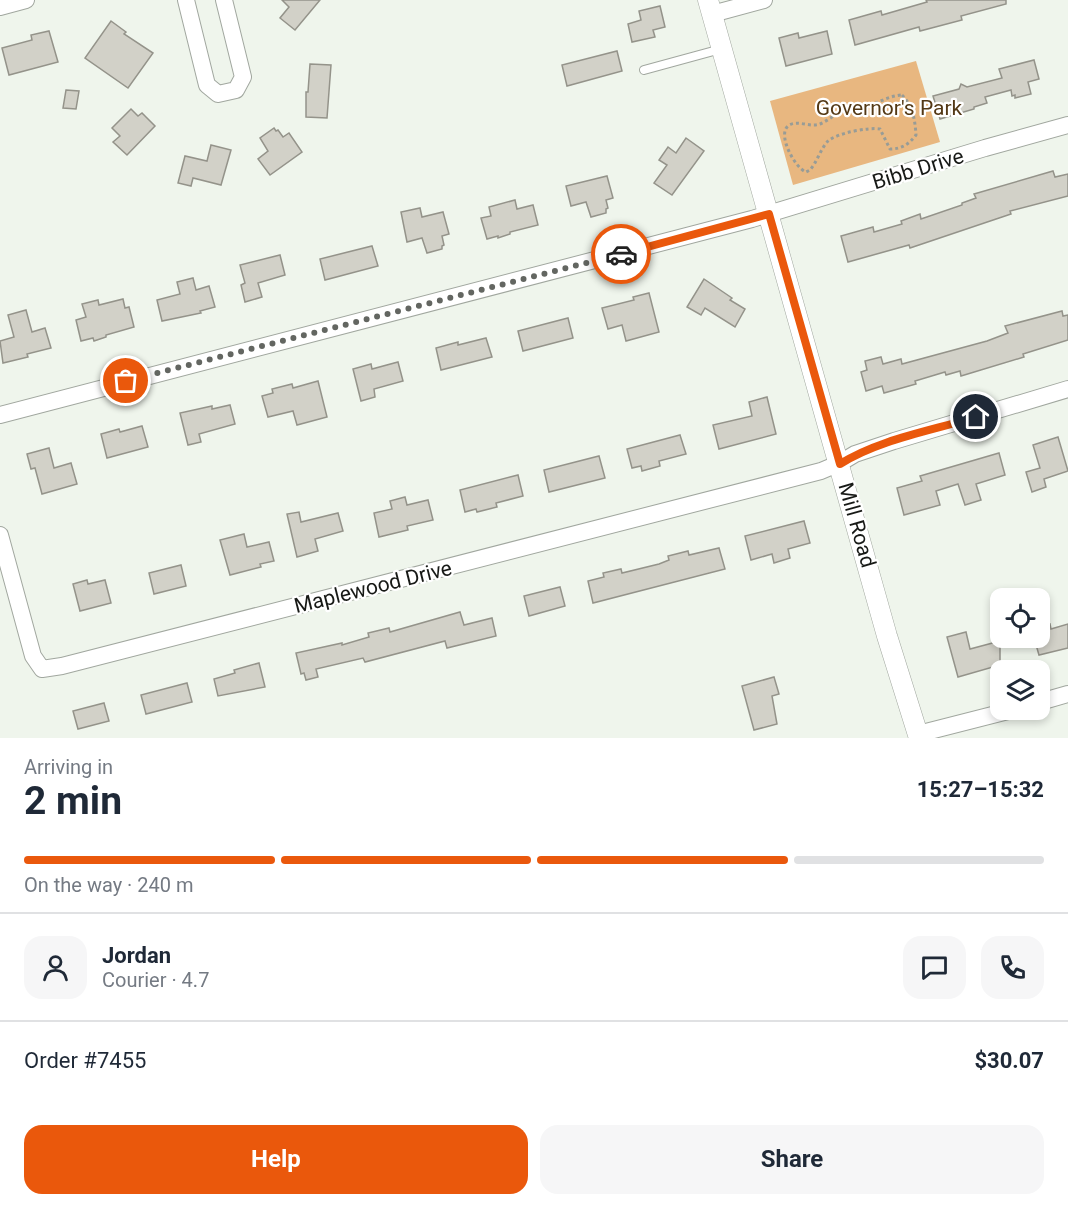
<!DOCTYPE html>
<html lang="en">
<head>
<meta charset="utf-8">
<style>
  :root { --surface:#fff; --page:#f6f6f7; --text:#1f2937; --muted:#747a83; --line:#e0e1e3; --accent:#ea580c }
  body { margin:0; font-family:Roboto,sans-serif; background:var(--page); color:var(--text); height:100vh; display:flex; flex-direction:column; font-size:22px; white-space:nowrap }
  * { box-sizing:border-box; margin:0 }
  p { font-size:20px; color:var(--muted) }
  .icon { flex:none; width:33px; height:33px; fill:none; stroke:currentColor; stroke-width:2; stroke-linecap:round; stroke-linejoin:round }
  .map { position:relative; height:738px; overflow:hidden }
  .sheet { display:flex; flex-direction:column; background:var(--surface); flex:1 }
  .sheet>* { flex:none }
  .buttons { position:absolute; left:990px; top:588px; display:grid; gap:12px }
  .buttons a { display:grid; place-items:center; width:60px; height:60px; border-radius:12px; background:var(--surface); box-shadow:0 3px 9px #0003; font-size:30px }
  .pin { position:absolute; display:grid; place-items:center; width:51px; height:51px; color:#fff; margin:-26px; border:3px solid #fff; border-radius:50%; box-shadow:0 2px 6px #0007 }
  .courier { position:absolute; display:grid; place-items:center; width:60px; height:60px; margin:-30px; border:4px solid #ea580c; border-radius:50%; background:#fff; color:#222; box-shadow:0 2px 8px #0007 }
  .overview em { font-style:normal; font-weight:700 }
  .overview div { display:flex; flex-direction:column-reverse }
  .overview { display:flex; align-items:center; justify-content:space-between; height:102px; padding:0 24px }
  h1 { font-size:39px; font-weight:700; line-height:45px }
  .bar { display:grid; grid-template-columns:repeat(4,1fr); gap:9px 6px; align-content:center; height:72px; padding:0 24px }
  .bar i { height:8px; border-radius:4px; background:var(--line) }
  .bar .on { background:var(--accent) }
  .bar p { grid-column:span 4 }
  .line { display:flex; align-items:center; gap:15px; padding:0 24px; border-top:2px solid var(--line) }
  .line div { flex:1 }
  .round { display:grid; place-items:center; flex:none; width:63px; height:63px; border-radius:18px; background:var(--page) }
  .button { display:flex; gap:12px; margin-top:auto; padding:12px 24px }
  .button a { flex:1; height:69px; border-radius:18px; background:var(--accent); color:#fff; font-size:24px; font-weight:700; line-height:69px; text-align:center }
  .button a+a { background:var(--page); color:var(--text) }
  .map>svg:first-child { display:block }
  .green { fill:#e8b780 }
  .building { fill:#d2d1c8; stroke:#94938a; stroke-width:1.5 }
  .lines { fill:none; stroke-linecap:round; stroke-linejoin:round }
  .service-casing { stroke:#a1a79f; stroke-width:10 }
  .minor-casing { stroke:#a1a79f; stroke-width:18 }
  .tertiary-casing { stroke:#a1a79f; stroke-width:21 }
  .path { stroke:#989c96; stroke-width:3; stroke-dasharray:3 3; stroke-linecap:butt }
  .service { stroke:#fff; stroke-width:8 }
  .minor { stroke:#fff; stroke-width:16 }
  .tertiary { stroke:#fff; stroke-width:20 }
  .done { stroke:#636661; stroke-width:6; stroke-dasharray:0 10.8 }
  .route { stroke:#ea580c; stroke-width:8 }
  .labels { text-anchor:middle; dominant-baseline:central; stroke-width:4.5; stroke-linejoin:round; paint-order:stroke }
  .park-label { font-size:21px; fill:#533815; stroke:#fff }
  .street-label { font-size:21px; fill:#171916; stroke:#fff }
</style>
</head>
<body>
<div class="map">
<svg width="1068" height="738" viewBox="0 0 1068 738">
  <rect width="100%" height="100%" fill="#eff5ec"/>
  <polygon class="green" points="916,61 940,142 793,185 770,101"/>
  <g class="building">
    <polygon points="282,0 320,0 295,30 280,18 289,7"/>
    <polygon points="926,0 1006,0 1006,4 961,16 962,20 920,31 919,27 855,45 849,20 881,11 882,15 927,2"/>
    <polygon points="660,6 665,27 653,30 655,37 632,42 628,24 641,20 639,11"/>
    <polygon points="111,21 126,32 124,34 153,53 128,88 85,58"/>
    <polygon points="49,31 58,62 9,75 2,48 32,40 31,35"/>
    <polygon points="827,31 832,54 786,66 779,38 798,33 799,38"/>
    <polygon points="617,51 622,71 567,86 562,65"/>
    <polygon points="1034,60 1039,79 1028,82 1031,94 1015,98 1015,95 1012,96 1011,90 985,97 987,103 974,107 974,109 940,119 933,96 959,89 961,84 967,87 1002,78 999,69"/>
    <polygon points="310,64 331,65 327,118 306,117 306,92 308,92"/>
    <polygon points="66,90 79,91 76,109 63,108"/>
    <polygon points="131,109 138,116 142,113 155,126 127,155 113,142 120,136 112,128"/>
    <polygon points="274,128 276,131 278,130 283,137 289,133 302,152 270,175 258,159 268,151 260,138"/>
    <polygon points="686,138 704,151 672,195 654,183 667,165 659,160 668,147 676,153"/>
    <polygon points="211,145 231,150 221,185 193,178 191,186 178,183 185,156 207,161"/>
    <polygon points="1053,171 1055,177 1068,174 1068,196 1010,211 1011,214 910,248 909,245 848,262 841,236 873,227 874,232 902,224 901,221 920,214 921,219 962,205 962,203 976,198 974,194"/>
    <polygon points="607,176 613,198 606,200 608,208 606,209 606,213 591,217 586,202 571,206 566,186"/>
    <polygon points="515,200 517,209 533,205 538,225 510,232 510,234 498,238 498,236 487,239 481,218 491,216 489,207"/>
    <polygon points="420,208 422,217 443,212 449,234 442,236 444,245 442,246 442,249 427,253 422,238 407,242 401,212"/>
    <polygon points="372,246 378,266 325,280 320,259"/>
    <polygon points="280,255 285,275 258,283 262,297 245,302 241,285 245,283 240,265"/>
    <polygon points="193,278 196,290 209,286 215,307 200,311 201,313 162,321 157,300 180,294 177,282"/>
    <polygon points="704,279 732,298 730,300 745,309 735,327 705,308 701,315 687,307"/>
    <polygon points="649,293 659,332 626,341 622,325 608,329 602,308 634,300 633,297"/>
    <polygon points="123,299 125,308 129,307 134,327 106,335 106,337 94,341 93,338 81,341 76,320 86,317 82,304 98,300 99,305"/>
    <polygon points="26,310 32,332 45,328 51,348 27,354 28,357 3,363 0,341 14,337 8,315"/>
    <polygon points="1062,311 1063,316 1068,315 1068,340 1023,354 1024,357 961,376 960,371 946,375 945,372 915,381 916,384 884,393 882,386 866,391 861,372 867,370 865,361 881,357 883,364 901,359 902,364 987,341 1008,333 1005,326"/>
    <polygon points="568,318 573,338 523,351 518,331"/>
    <polygon points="486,338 492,357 441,370 436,348 458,342 458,345"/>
    <polygon points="398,362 403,381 374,389 375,397 361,401 353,369 371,364 372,369"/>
    <polygon points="318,381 327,417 297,425 293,411 268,417 262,396 273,393 272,389 292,384 293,388"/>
    <polygon points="767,397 776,434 719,449 713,425 752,416 749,402"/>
    <polygon points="230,405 235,424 199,434 201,442 188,445 180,413 212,406 212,409"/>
    <polygon points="142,426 148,447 107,458 101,434 119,429 120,432"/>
    <polygon points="680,435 686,454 659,461 660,466 642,471 641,466 632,468 627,449"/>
    <polygon points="1058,437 1068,471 1044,479 1046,487 1032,492 1026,472 1040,468 1033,445"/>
    <polygon points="49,448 54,468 71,463 77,484 42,494 35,468 31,469 27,454"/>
    <polygon points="999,453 1005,475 976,484 981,500 965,505 958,484 936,491 940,505 904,515 897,488 922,481 920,476"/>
    <polygon points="599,456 605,478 549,492 544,470"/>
    <polygon points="518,475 523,496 496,503 497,507 477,512 476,509 465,512 460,490"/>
    <polygon points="405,497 407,505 428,500 433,520 407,526 408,530 379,537 374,513 392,509 390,501"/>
    <polygon points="299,512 301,522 338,513 343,531 315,539 318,551 297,557 287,514"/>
    <polygon points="804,521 810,543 788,549 790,558 774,563 772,554 751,560 745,536"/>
    <polygon points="244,534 247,547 269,542 274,561 260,564 261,567 230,575 220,540"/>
    <polygon points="719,548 725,569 593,603 588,581 604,577 603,573 621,569 622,573 659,564 669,560 668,556 688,551 689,555"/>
    <polygon points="181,565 186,586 154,594 149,573"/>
    <polygon points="87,580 88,584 105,580 111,603 80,611 73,584"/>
    <polygon points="560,587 565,606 529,616 524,596"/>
    <polygon points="460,612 464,625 492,618 496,636 447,648 445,641 365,662 363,658 316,669 318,677 306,680 304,673 301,674 296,653 342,643 342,645 369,637 368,633 389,628 390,632"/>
    <polygon points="1050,624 1051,629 1068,624 1068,648 1039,655 1034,638 1040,638 1040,626"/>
    <polygon points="966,632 970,649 1000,641 1000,665 958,677 947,637"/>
    <polygon points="259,663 265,687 218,696 214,679 235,673 234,670"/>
    <polygon points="774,677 779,694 772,696 777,724 754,730 742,686"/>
    <polygon points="187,683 192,702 146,714 141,695"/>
    <polygon points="104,703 109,721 78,729 73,711"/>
  </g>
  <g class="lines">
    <defs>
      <polyline id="service" points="644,70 721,49"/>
      <g id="minor">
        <polyline points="186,0 207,85 218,94 236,90 243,77 224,0"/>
        <polyline points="0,7 26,0"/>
        <polyline points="712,14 764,0"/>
        <polyline points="0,415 752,219 985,148 1068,125"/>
        <polyline points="0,535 33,656 42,669 62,666 821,471 840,463 855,454 894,441 1068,389"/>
        <polyline points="1040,702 1068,694"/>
        <polyline points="918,734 1012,710"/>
      </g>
      <polyline id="tertiary" points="708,0 887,636 919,738"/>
    </defs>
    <use href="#service" class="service-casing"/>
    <use href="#minor" class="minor-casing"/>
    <use href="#tertiary" class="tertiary-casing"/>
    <path class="path" d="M902,95C913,106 915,120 916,135C909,144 902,149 890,149L880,129C869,127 837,133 828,141C821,148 817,162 810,170L806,172C795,168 777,135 788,126C797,119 810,128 820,124C827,121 833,116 840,112C844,110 849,111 853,110C871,108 885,96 902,95Z"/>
    <use href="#service" class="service"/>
    <use href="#minor" class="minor"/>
    <use href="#tertiary" class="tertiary"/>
  </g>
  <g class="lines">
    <polyline class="done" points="126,381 621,254"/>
    <path class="route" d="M621,254L769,214L840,464C880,439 931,431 976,417"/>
  </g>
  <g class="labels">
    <g class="park-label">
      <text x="889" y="108">Governor's Park</text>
    </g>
    <g class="street-label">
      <text transform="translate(918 169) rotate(-17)">Bibb Drive</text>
      <text transform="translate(857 525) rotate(74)">Mill Road</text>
      <text transform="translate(373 587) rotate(-14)">Maplewood Drive</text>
    </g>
  </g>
</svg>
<div class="buttons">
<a><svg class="icon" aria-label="locate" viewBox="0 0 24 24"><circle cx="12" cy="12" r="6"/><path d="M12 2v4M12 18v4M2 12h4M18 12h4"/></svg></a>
<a><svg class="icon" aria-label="layers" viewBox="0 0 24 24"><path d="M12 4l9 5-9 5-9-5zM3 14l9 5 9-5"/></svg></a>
</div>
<div class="pin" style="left:126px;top:381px;background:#ea580c"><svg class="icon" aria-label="bag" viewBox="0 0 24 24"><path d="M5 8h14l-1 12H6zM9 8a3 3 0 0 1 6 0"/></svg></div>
<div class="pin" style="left:976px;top:417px;background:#1f2937"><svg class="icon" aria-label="home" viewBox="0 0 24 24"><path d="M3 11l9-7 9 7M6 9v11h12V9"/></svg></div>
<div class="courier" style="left:621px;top:254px"><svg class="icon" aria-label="car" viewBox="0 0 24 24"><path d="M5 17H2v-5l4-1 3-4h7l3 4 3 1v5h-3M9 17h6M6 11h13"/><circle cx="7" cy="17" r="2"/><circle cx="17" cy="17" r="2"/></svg></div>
</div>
<section class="sheet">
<div class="overview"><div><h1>2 min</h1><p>Arriving in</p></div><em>15:27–15:32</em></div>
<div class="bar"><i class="on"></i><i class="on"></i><i class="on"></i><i></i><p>On the way · 240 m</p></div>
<div class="line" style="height:108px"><a class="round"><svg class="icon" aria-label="person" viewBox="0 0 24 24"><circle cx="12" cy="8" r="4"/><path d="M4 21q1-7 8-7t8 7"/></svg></a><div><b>Jordan</b><p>Courier · 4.7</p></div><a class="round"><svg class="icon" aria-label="chat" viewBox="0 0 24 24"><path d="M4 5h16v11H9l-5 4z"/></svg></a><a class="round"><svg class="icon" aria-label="phone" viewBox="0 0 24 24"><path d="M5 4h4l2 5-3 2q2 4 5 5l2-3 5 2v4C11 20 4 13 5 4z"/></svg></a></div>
<div class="line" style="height:78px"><div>Order #7455</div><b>$30.07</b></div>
<div class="button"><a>Help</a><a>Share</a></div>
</section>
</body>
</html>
